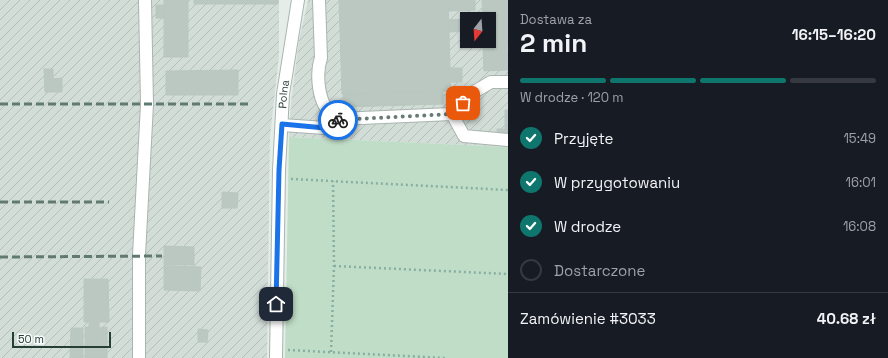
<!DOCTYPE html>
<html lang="pl">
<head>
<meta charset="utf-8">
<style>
  :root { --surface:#171b24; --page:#20242c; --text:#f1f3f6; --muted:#9ea1a6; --line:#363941; --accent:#0f766e }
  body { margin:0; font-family:"Space Grotesk",sans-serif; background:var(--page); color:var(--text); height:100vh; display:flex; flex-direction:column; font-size:15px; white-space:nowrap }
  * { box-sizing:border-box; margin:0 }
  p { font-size:13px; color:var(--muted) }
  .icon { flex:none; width:22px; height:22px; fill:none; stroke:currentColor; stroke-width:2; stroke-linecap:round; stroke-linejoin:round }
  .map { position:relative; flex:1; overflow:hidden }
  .side { display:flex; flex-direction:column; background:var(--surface); width:380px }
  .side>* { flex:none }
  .needle { width:26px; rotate:197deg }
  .fabs { position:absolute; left:460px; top:12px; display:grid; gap:8px }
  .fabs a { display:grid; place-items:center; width:36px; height:36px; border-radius:0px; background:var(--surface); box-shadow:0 1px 3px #0004; font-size:20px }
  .scale { position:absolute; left:12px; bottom:10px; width:99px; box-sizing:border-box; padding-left:4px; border:2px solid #253e37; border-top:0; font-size:11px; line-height:14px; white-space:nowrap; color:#253e37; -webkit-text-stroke:3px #f6faf8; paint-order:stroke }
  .pin { position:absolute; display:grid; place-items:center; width:34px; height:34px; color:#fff; margin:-17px; border-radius:8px; box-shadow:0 2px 6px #0006 }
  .courier { position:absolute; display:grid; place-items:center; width:40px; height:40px; margin:-20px; border:3px solid #1a73e8; border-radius:50%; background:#fff; color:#222; box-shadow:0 1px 5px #0007 }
  .headline em { font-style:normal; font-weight:800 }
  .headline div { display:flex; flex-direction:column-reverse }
  .headline { display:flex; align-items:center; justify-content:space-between; height:68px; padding:0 12px }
  h1 { font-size:26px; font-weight:800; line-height:30px }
  .bar { display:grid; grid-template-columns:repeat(4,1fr); gap:6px 4px; align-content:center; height:48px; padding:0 12px }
  .bar i { height:5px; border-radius:3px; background:var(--line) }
  .bar .active { background:var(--accent) }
  .bar p { grid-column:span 4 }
  .line { display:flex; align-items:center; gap:10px; padding:0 12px; border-top:1px solid var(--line) }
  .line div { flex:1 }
  ol { padding:0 12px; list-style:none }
  li { display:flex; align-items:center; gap:12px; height:44px }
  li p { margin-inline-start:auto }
  li .icon { padding:4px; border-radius:50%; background:var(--accent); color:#fff; stroke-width:4 }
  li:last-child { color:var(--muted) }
  li i { width:22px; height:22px; border:2px solid var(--line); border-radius:50% }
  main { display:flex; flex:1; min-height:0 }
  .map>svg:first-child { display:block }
  .industrial { fill:url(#industrial-furrows); fill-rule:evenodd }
  .green { fill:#c0ddc7 }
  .building { fill:#bbc8c2; stroke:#b8c7c0 }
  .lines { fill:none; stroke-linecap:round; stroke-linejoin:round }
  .minor-casing { stroke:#a8b5b0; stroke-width:14 }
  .path { stroke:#88afa1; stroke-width:2.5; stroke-dasharray:2 3; stroke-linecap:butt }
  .minor { stroke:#fff; stroke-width:12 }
  .rail { stroke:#607a72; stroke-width:3; stroke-dasharray:8 4; stroke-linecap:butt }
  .done { stroke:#687b75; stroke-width:4; stroke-dasharray:0 7.2 }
  .route { stroke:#1a73e8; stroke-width:5 }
  .labels { text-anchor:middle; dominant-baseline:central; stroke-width:3; stroke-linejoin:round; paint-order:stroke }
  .street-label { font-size:11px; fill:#253e37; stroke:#f6faf8 }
</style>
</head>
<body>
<main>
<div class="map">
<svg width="508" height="358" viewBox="0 0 508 358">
  <defs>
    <pattern id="industrial-furrows" width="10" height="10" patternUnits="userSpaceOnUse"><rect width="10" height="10" fill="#d3ddd8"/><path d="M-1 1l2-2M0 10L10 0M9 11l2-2" fill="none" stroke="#b5bfba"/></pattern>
  </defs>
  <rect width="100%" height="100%" fill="#e5ede9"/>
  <g class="industrial">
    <polygon points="0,0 279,0 279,56 270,137 267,358 0,358"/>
    <path d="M308,0H508V147L289,137L291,102L299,40ZM467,19H489V41H467Z"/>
  </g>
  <polygon class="green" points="289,137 508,147 508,358 285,358"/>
  <g class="building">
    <rect x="164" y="0" width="24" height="57"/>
    <rect x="194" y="0" width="61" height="4"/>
    <rect x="255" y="0" width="23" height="4"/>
    <polygon points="339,0 448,0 450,68 462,68 462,82 450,82 451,91 342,94"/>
    <polygon points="448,0 475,0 475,10 448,11"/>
    <polygon points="482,0 508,0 508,46 483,47 483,41 489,41 489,19 483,19"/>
    <rect x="156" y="5" width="8" height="13"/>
    <polygon points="467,19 467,31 449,32 448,20"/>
    <polygon points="507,46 508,70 484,71 483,47"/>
    <polygon points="44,69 53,69 53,79 62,78 62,92 45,92"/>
    <polygon points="238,70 238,95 166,95 166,71"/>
    <polygon points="443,92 443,104 344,107 343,94"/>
    <polygon points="505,110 508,110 508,135 498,136 497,129 505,129"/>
    <polygon points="222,192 238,193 237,208 222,208"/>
    <polygon points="164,246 194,247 194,265 164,265"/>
    <polygon points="164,266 201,267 200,291 164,290"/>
    <polygon points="84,279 108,279 109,322 99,322 99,328 107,327 107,358 85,358 85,327 89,327 89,322 84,322"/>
    <polygon points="71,328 83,328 83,358 70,358"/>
    <polygon points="198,329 208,330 207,342 198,342"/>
  </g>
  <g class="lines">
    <defs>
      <g id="minor">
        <path d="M319,0L321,58C316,72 318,96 326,108C329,113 335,116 339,119L452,114L474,92L491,82H508"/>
        <polyline points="452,114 464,136 508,140"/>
        <polyline points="282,125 325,128 339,119"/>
        <polyline points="139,358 139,255 147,104 145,0"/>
        <path id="s1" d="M276,358L279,170L283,94L298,0"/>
      </g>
    </defs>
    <use href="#minor" class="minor-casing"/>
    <g class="path">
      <polyline points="291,179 508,190"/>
      <polyline points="334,266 508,274"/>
      <polyline points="288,350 445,358"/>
      <polyline points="331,352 334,266 333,181"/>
    </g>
    <use href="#minor" class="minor"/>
    <g class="rail">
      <polyline points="0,104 250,104"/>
      <polyline points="0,202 109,202"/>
      <polyline points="0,257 162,256"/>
    </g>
  </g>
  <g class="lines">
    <polyline class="done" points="338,120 452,114 463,103"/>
    <polyline class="route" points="276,304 279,170 282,124 325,128 338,120"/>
  </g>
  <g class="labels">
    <g class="street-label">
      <text stroke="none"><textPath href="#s1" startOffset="264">Polna</textPath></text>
    </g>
  </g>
</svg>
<div class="fabs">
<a><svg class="needle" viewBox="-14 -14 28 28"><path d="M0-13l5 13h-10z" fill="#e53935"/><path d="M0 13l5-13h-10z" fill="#9ea1a6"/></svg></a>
</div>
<div class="scale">50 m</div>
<div class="pin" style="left:463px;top:103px;background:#ea580c"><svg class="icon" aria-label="bag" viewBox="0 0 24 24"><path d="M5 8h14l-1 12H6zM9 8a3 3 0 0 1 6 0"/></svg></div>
<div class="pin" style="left:276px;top:304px;background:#1f2937"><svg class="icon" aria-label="home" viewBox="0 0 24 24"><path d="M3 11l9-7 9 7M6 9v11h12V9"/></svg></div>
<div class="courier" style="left:338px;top:120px"><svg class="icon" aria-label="bike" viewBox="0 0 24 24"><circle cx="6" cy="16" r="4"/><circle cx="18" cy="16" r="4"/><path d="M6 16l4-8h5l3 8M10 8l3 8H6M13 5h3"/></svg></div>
</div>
<section class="side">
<div class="headline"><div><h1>2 min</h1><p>Dostawa za</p></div><em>16:15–16:20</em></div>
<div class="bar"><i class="active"></i><i class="active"></i><i class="active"></i><i></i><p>W drodze · 120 m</p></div>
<ol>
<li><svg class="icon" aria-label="check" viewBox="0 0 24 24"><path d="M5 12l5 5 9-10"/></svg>Przyjęte<p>15:49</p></li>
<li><svg class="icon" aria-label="check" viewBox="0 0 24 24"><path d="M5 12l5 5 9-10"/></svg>W przygotowaniu<p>16:01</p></li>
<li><svg class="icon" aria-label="check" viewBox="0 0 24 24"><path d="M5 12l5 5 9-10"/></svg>W drodze<p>16:08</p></li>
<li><i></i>Dostarczone</li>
</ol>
<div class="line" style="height:52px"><div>Zamówienie #3033</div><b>40.68 zł</b></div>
</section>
</main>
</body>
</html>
